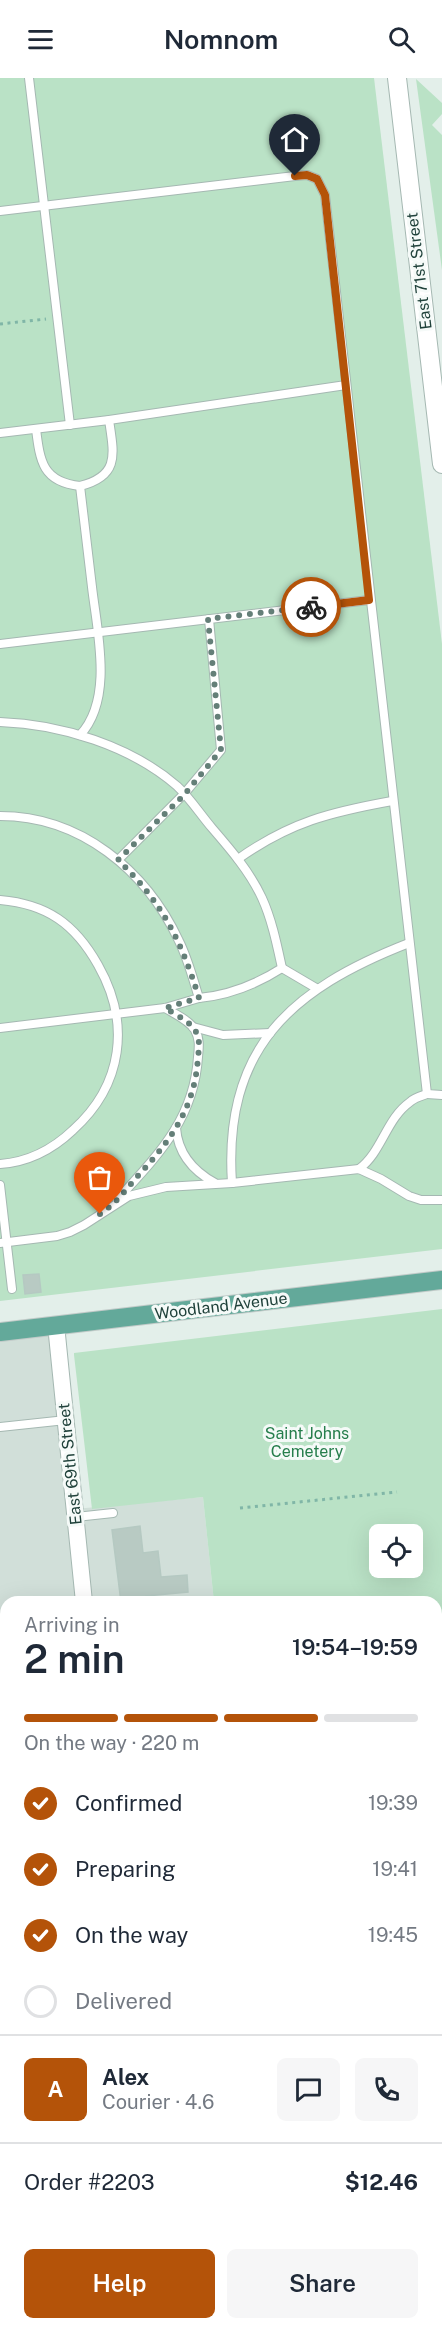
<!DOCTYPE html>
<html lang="en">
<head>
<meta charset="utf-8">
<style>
  :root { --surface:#fff; --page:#f6f6f7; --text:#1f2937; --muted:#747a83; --line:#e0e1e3; --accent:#b45309 }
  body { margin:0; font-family:"Public Sans",sans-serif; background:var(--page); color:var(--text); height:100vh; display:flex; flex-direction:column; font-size:22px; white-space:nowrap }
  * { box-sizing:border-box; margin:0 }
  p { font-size:20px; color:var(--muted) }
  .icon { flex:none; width:33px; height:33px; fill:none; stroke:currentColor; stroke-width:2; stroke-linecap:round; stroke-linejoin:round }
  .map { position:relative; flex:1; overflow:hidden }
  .panel { position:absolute; left:0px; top:1518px; width:442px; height:734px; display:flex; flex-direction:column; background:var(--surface); border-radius:18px 18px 0 0; box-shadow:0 6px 24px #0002 }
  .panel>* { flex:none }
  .controls { position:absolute; left:369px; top:1446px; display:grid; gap:12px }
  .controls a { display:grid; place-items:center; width:54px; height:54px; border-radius:9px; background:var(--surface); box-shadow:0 6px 24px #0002; font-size:30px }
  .pin { position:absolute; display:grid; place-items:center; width:51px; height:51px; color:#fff; margin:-62px -26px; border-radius:50% 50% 50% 0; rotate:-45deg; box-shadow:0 0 6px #0007 }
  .pin .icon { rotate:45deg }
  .courier { position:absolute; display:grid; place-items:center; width:60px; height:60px; margin:-30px; border:4px solid #b45309; border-radius:50%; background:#fff; color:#222; box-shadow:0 2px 8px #0007 }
  .headline em { font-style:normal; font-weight:600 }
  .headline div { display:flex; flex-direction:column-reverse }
  .headline { display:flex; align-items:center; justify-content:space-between; height:102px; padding:0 24px }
  h1 { font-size:39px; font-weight:600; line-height:45px }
  .bar { display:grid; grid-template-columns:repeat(4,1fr); gap:9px 6px; align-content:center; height:72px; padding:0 24px }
  .bar i { height:8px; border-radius:4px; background:var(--line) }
  .bar .current { background:var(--accent) }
  .bar p { grid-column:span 4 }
  .line { display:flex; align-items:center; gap:15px; padding:0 24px; border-top:2px solid var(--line) }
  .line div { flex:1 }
  .round { display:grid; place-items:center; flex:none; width:63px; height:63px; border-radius:9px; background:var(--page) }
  ol { padding:0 24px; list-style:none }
  li { display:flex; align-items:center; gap:18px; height:66px }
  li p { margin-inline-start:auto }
  li .icon { padding:6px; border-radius:50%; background:var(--accent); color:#fff; stroke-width:4 }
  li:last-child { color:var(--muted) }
  li i { width:33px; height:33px; border:3px solid var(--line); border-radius:50% }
  .button { display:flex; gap:12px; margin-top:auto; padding:12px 24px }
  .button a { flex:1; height:69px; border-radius:9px; background:var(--accent); color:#fff; font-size:24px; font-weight:600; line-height:69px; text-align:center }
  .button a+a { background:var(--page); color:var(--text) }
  header { display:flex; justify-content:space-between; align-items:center; height:78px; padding:0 24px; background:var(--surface); font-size:27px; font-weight:600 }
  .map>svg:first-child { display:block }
  .built { fill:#d1dfd9 }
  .green { fill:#bae2c6; fill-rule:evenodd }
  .building { fill:#b8cac3; stroke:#b5c9c2; stroke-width:1.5 }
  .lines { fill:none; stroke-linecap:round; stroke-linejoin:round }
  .service-casing { stroke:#a5b8b2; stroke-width:10 }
  .minor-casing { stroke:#a5b8b2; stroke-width:18 }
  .tertiary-casing { stroke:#a5b8b2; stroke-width:20 }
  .primary-casing { stroke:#c1cac8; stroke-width:20 }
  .path { stroke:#80b6a7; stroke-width:3; stroke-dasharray:3 4.5; stroke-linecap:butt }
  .service { stroke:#fff; stroke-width:8 }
  .minor { stroke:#fff; stroke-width:16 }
  .tertiary { stroke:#fff; stroke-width:18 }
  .primary { stroke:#63a99a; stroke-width:18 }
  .rail-casing { stroke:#5b7e76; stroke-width:7 }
  .rail { stroke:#f5faf8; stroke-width:4.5; stroke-dasharray:14; stroke-linecap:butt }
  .done { stroke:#647f78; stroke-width:6; stroke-dasharray:0 10.8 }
  .route { stroke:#b45309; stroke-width:8 }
  .labels { text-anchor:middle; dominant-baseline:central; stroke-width:6; stroke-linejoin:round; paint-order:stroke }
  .street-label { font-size:16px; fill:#20423b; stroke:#f5faf8 }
  .park-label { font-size:16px; fill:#267e4c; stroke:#f5faf8 }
</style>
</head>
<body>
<header><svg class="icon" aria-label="menu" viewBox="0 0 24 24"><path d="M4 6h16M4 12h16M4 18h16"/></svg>Nomnom<svg class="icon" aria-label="search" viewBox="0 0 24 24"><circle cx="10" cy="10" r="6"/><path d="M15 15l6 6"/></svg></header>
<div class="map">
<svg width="442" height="2251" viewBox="0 0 442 2251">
  <rect width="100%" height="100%" fill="#e3efea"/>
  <g class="built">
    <polygon points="56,1247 75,1431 203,1419 214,1524 6,1524 6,2246 305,2246 292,2251 0,2251 0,1254"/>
    <polygon points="442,1984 442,2189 437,2192 436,1986"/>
  </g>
  <g class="green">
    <polygon points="0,0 374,0 442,566 442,1171 0,1223"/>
    <polygon points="416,1 442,25 442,36 432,47 442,57 442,192"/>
    <path d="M442,1231V1976L437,1979L436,1524H214L203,1419L92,1431L74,1277V1275ZM412,1456V1490H380V1456Z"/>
    <polygon points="442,2189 442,2251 292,2251 305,2246 436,2246 437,2192"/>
  </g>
  <g class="building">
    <polygon points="39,1196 41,1214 25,1216 23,1197"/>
    <polygon points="140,1448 143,1475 158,1473 161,1499 187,1497 188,1514 146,1518 147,1524 121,1524 112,1452"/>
  </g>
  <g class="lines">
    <defs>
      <g id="service">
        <polyline points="29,0 70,347"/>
        <path d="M0,133L295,98L307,97L317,101L325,117C360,417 391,717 427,1016L442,1017"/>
        <path d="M36,351C40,384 43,404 80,408"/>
        <polyline points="0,355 109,342 346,307"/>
        <polyline points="0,566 369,522"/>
        <path d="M0,644C61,646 131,668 177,708C190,720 200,736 212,750C231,772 250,794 262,820C272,842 277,867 282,890C257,906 230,917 199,920"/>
        <path d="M80,657C114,621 97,553 92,509C88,476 84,442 80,408C120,398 114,376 109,342"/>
        <path d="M0,738C80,738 146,792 179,863C188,881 193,901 199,920L165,930L0,950"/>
        <path d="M238,781C290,744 331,734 392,723"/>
        <polyline points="118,782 184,716 221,672 209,541"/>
        <path d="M0,822C47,826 75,846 98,887C131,945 123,1007 73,1052C53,1071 28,1084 0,1086"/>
        <polyline points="282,890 316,910"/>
        <polyline points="193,949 223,957 270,955"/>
        <path d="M176,1050C178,1076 193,1093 215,1105"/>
        <path d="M359,1091C382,1074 386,1041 410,1024C414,1020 421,1018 427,1016"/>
        <path d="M232,1105C223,970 291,911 409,865"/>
        <polyline points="0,1107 12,1211"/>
        <path d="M117,1122C157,1078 194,1042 198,979C199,969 200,961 195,952C189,942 175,936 165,930"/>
        <polyline points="0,1165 57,1158 70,1154 84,1147 129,1118 166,1109 232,1105 359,1091 381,1101 409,1118 421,1122 442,1122"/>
        <polyline points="0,1349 66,1342"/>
        <polyline points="76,1439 113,1435"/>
        <polyline points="0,1960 6,1960"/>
      </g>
      <g id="minor">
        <polyline points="56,1247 84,1524"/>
        <polyline points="0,1843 6,1842"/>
      </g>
      <polyline id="tertiary" points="397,0 442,386"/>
      <polyline id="primary" points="0,1254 442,1202"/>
    </defs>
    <use href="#service" class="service-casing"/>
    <use href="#minor" class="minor-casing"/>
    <use href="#tertiary" class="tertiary-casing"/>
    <use href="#primary" class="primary-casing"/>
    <g class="path">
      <polyline points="0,246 46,241"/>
      <polyline points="240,1430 397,1414"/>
    </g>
    <use href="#service" class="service"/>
    <use href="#minor" class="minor"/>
    <use href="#tertiary" class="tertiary"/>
    <use href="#primary" class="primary"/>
    <defs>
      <g id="rail">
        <polyline points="436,2060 442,2057"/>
        <polyline points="436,2134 442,2131"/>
        <polyline points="436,2156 442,2154"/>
        <polyline points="436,2167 442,2164"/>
        <polyline points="36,2251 48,2246"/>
        <polyline points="192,2251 203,2246"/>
        <polyline points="239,2251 250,2246"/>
        <polyline points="261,2251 272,2246"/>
      </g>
    </defs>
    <use href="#rail" class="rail-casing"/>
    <use href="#rail" class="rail"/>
  </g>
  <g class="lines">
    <path class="done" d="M100,1136C114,1127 125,1113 136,1100C170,1063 195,1031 198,979C199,971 200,964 197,956C192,944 176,937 165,930L199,920C181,862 162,824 118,782L184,717L221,672L208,541L311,529"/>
    <polyline class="route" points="295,98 307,97 317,101 325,117 369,522 311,529"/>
  </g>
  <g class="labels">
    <g class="street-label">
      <text transform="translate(419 193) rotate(-97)">East 71st Street</text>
      <text transform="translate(221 1228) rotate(-7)">Woodland Avenue</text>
      <text transform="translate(70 1386) rotate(-96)">East 69th Street</text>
    </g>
    <g class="park-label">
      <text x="307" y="1355">Saint Johns<tspan x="307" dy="18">Cemetery</tspan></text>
    </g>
  </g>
</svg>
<div class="controls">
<a><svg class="icon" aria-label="locate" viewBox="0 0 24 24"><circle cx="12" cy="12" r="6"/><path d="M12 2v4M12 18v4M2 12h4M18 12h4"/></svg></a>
</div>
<div class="pin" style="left:100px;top:1136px;background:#ea580c"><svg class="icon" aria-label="bag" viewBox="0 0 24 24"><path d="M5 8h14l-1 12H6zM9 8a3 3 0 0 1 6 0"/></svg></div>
<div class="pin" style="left:295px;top:98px;background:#1f2937"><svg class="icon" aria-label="home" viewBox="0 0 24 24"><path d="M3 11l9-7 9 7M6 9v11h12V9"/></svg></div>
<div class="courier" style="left:311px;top:529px"><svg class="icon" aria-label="bike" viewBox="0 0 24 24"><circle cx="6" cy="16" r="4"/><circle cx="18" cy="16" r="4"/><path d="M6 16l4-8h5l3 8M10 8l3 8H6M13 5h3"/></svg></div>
<section class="panel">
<div class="headline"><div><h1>2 min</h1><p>Arriving in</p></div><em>19:54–19:59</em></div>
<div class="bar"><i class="current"></i><i class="current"></i><i class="current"></i><i></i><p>On the way · 220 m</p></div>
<ol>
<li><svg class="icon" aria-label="check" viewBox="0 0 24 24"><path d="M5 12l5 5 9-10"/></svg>Confirmed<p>19:39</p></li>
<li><svg class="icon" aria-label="check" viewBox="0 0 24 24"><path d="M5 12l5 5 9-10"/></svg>Preparing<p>19:41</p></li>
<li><svg class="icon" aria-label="check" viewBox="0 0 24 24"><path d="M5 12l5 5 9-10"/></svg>On the way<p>19:45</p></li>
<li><i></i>Delivered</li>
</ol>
<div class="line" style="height:108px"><b class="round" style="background:var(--accent);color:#fff">A</b><div><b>Alex</b><p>Courier · 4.6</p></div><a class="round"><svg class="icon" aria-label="chat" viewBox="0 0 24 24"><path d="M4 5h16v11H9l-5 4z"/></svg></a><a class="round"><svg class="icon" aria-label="phone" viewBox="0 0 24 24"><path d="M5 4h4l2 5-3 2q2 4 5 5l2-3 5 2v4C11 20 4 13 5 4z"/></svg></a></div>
<div class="line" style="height:78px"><div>Order #2203</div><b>$12.46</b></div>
<div class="button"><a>Help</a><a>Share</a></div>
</section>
</div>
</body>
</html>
